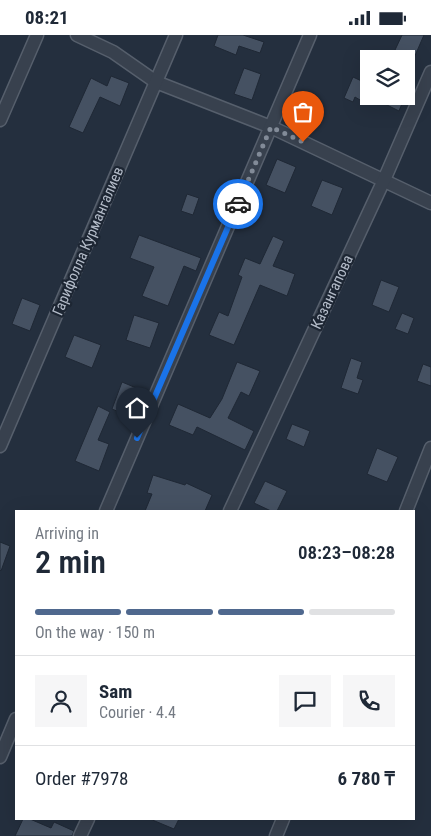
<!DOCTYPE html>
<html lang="en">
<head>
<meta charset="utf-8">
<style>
  :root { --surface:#fff; --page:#f6f6f7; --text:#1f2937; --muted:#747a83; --line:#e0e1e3; --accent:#4f688e }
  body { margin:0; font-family:"Roboto Condensed",sans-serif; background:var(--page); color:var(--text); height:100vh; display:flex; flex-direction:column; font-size:19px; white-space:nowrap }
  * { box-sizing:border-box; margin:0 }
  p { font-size:16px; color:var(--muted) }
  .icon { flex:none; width:28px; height:28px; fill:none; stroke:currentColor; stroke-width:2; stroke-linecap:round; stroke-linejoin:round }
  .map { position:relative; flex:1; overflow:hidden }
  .panel { position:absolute; left:15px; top:475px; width:400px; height:310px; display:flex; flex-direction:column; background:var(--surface); border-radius:0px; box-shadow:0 5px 20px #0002 }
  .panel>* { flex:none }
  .controls { position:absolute; left:360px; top:15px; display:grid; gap:10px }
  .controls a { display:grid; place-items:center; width:55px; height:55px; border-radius:0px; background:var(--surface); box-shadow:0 5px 20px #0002; font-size:25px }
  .pin { position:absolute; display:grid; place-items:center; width:42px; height:42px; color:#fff; margin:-51px -21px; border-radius:50% 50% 50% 0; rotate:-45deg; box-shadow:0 0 5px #0007 }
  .pin .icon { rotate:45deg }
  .courier { position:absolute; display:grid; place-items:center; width:50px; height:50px; margin:-25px; border:4px solid #1a73e8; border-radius:50%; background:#fff; color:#222; box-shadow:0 1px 6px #0007 }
  .headline em { font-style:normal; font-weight:600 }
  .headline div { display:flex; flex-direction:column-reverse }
  .headline { display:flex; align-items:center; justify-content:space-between; height:85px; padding:0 20px }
  h1 { font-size:32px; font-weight:600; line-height:38px }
  .bar { display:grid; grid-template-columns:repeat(4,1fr); gap:8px 5px; align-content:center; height:60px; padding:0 20px }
  .bar i { height:6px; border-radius:4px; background:var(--line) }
  .bar .active { background:var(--accent) }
  .bar p { grid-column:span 4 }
  .line { display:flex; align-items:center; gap:12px; padding:0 20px; border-top:1px solid var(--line) }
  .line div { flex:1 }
  .round { display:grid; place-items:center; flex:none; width:52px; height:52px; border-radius:0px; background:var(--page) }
  .status { display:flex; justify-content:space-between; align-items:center; height:35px; padding:0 25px; background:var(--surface); direction:ltr }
  .status svg { height:14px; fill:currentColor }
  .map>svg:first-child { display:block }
  .building { fill:#455162; stroke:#1f2835 }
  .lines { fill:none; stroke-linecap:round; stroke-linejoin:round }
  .street-casing { stroke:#565f6c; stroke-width:15 }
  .street { stroke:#38414e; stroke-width:12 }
  .done { stroke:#828b98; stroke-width:5; stroke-dasharray:0 9 }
  .route { stroke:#1a73e8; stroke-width:6 }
  .labels { text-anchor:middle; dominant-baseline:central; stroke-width:4.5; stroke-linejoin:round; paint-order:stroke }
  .street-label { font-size:15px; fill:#b4bcc9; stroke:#1d2633 }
</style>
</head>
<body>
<div class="status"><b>08:21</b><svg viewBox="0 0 49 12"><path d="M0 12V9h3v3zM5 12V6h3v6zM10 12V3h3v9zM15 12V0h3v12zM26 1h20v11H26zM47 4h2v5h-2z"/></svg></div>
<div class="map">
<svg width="431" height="801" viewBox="0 0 431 801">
  <rect width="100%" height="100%" fill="#242f3e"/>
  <g class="building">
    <polygon points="218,0 243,0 264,7 260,18 239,11 236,20 214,11"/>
    <polygon points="402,0 424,0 414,23 395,15"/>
    <polygon points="244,33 261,39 252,65 234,59"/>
    <polygon points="111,41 129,48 120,71 100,62 83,98 69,92 91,43 107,51"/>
    <polygon points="353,42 368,49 360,65 355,62 353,67 344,63"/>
    <polygon points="388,61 405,61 399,76 385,69"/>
    <polygon points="277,124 296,132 285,158 266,150"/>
    <polygon points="322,145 343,153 332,180 311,171"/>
    <polygon points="187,159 199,163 193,180 181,176"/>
    <polygon points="139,200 201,223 196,236 184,231 168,271 142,261 154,232 130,223"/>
    <polygon points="273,201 284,206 273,231 295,239 287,261 260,250 234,310 209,300 219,277 228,281 242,242 238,240 245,223 260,229"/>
    <polygon points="381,245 399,252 389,277 372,270"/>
    <polygon points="22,263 40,270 30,296 12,289"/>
    <polygon points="402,278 414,283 408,299 395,294"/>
    <polygon points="134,280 159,288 150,313 126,305"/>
    <polygon points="74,300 101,310 92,333 65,322"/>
    <polygon points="351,323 362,327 357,343 363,345 358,359 341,353"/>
    <polygon points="237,327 260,336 249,361 241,357 228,383 254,396 245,415 197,392 193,400 169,390 178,369 210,383 222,364"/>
    <polygon points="423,329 431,332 431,351 417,346"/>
    <polygon points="122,347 146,357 136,384 112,374"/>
    <polygon points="98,371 110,377 98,405 109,409 99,436 75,426"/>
    <polygon points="292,389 310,396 304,412 286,404"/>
    <polygon points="377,413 398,422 387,447 367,439"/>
    <polygon points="153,440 185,450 186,448 212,460 205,476 145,476 152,459 147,458"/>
    <polygon points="265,446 287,456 277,476 271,476 254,468"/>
    <polygon points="0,507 10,511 1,536 0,535"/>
    <polygon points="23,784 30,784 51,793 54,787 74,796 72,801 15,801"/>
    <polygon points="150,784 179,784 174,794"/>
  </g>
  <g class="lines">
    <defs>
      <g id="street">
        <polyline points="77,0 113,17 156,47 271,92 431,168"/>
        <polyline points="0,85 37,0"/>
        <polyline points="0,411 176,0"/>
        <polyline points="106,476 310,0"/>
        <polyline points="230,476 384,145 431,37"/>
        <polyline points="406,476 431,413"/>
        <polyline points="0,722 16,684"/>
        <polyline points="80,801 88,784"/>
        <polyline points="276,801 283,784"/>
      </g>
    </defs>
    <use href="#street" class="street-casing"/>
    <use href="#street" class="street"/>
  </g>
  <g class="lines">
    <polyline class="done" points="238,169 271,92 303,107"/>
    <polyline class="route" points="137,403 238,169"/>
  </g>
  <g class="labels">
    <g class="street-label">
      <text transform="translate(88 206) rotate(-67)">Гарифолла Курмангалиев</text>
      <text transform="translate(332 257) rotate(-65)">Казангапова</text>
    </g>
  </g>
</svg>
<div class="controls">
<a><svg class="icon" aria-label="layers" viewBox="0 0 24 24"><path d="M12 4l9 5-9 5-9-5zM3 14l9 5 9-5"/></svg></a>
</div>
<div class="pin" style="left:303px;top:107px;background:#ea580c"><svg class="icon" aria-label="bag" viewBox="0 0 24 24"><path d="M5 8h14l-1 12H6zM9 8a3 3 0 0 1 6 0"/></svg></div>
<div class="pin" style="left:137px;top:403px;background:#1f2937"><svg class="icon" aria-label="home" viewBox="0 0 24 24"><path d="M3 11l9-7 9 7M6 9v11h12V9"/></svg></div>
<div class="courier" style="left:238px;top:169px"><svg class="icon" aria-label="car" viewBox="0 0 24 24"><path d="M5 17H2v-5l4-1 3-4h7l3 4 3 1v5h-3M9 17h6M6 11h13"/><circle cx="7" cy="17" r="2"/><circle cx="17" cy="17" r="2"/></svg></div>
<section class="panel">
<div class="headline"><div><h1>2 min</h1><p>Arriving in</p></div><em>08:23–08:28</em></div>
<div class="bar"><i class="active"></i><i class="active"></i><i class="active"></i><i></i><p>On the way · 150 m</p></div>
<div class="line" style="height:90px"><a class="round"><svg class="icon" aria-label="person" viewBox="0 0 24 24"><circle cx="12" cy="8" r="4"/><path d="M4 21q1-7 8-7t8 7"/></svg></a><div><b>Sam</b><p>Courier · 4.4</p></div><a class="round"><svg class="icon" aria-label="chat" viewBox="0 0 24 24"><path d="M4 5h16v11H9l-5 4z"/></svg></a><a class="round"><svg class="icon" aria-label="phone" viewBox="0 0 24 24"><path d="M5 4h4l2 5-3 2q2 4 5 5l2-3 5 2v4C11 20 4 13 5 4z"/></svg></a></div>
<div class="line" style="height:65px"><div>Order #7978</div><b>6 780 ₸</b></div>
</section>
</div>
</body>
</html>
